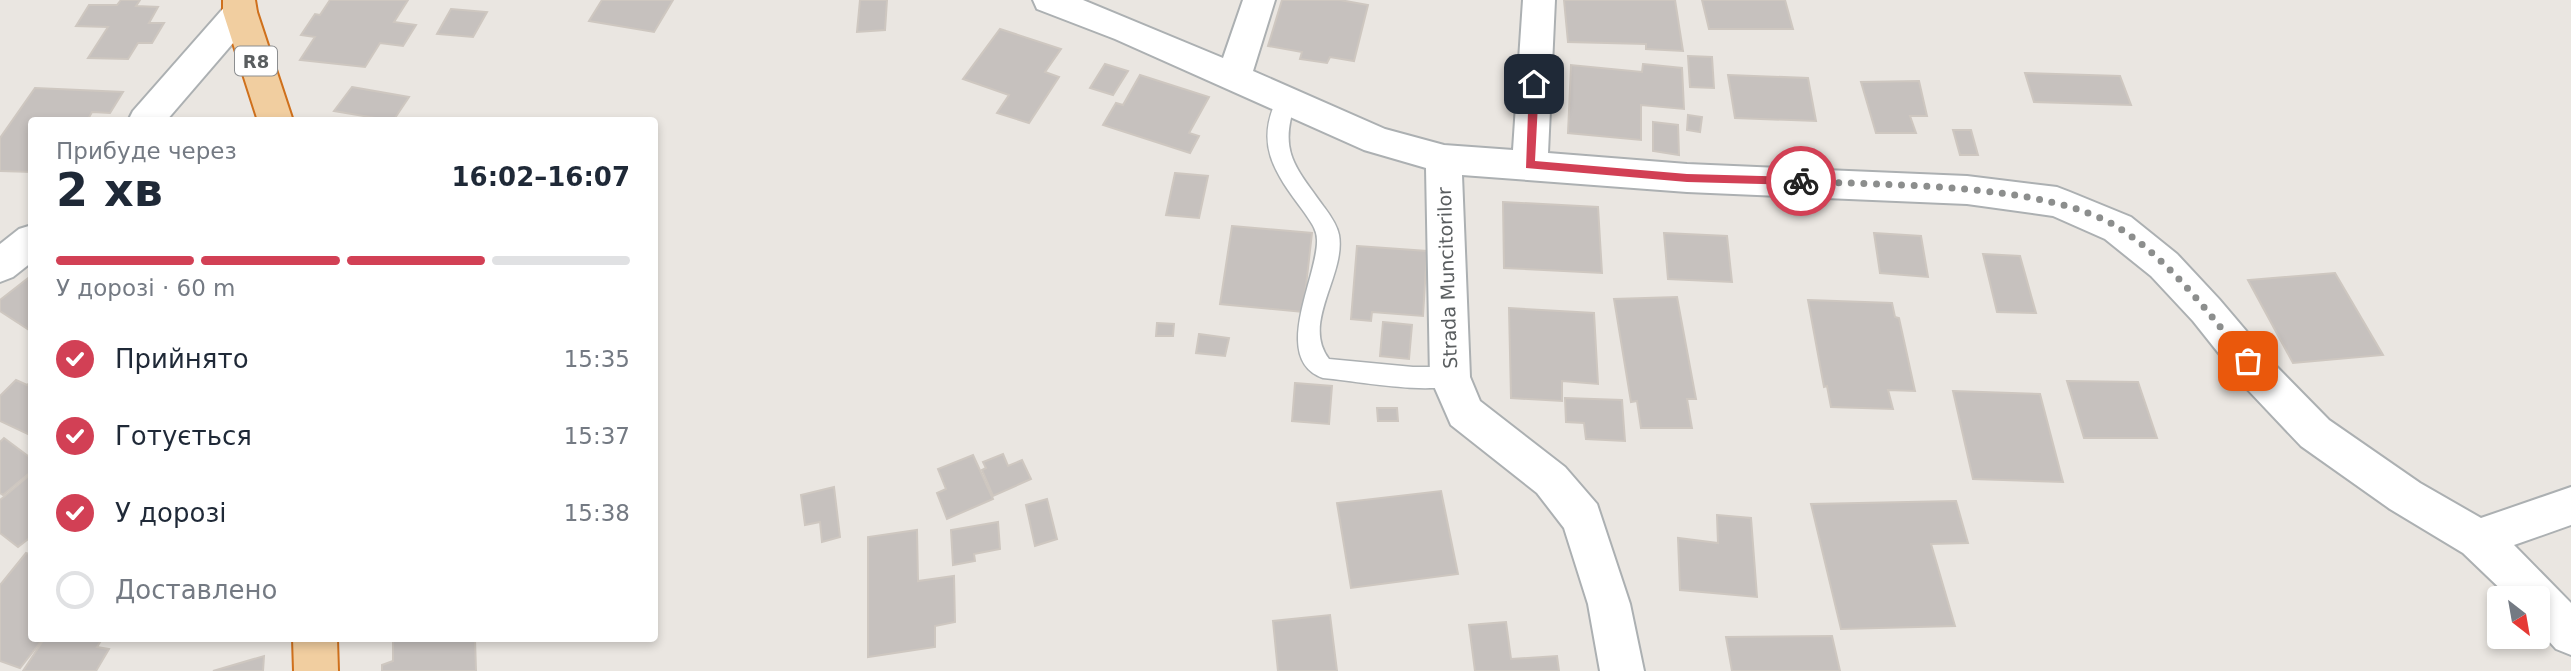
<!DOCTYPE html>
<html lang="uk">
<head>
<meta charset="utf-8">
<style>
  :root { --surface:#fff; --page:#f6f6f7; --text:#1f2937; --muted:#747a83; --line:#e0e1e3; --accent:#d24055 }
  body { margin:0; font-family:"DejaVu Sans",sans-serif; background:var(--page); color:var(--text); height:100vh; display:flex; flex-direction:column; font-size:26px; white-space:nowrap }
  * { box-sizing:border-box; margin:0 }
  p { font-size:23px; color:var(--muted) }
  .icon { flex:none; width:38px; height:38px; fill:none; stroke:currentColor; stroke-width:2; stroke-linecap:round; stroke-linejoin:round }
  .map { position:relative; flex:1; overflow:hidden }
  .panel { position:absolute; left:28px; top:117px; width:630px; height:525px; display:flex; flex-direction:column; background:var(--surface); border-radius:7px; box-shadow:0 4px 10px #0003 }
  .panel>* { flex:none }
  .needle { width:46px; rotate:149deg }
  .buttons { position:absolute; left:2487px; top:586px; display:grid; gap:14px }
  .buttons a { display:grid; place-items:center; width:63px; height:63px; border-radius:7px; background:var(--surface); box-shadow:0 4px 10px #0003; font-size:35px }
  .pin { position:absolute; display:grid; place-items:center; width:60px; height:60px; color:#fff; margin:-30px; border-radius:14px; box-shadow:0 4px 10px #0006 }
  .courier { position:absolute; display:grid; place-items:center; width:70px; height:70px; margin:-35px; border:5px solid #d24055; border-radius:50%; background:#fff; color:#222; box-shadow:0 2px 9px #0007 }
  .summary em { font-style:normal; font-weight:600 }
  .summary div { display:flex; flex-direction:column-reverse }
  .summary { display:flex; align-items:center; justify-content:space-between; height:119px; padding:0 28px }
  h1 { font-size:46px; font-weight:600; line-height:52px }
  .bar { display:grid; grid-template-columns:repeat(4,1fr); gap:10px 7px; align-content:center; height:84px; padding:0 28px }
  .bar i { height:9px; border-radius:5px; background:var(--line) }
  .bar .current { background:var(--accent) }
  .bar p { grid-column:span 4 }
  ol { padding:0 28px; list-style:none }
  li { display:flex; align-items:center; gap:21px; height:77px }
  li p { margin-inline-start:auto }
  li .icon { padding:7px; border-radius:50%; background:var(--accent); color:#fff; stroke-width:4 }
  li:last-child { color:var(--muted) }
  li i { width:38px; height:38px; border:4px solid var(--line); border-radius:50% }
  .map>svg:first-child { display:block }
  .building { fill:#c6c1be; stroke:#cec7c0; stroke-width:2 }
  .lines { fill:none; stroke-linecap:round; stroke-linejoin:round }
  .service-casing { stroke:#acb0b2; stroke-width:3 }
  .minor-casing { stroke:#acb0b2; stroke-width:4 }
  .tertiary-casing { stroke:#acb0b2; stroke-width:4 }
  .trunk-casing { stroke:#cf701c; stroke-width:4 }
  .service { fill:#fff; fill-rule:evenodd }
  .minor { fill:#fff; fill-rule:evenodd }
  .tertiary { fill:#fff; fill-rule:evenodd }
  .trunk { fill:#f1cea0; fill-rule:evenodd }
  .route { fill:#d24055 }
  .done { stroke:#8c8e8d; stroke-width:7; stroke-dasharray:0 12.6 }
  .labels { text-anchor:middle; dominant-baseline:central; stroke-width:5; stroke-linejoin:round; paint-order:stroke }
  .shield { fill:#fff; stroke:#8c8e90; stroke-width:2 }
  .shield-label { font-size:18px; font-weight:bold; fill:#5a5e60 }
  .street-label { font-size:19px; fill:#5a5e60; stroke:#fff }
</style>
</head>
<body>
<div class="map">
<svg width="2571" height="671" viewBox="0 0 2571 671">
  <rect width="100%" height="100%" fill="#eae6e1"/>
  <g class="building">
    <polygon points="121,0 140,0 136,6 158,7 149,23 164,23 152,43 138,43 128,59 88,58 108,27 76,26 89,5 117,5"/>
    <polygon points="330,0 408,0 394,22 416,25 403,46 380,43 365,67 300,60 315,37 301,35 315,14 320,15"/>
    <polygon points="602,0 673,0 654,32 589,21"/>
    <polygon points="860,0 887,0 885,30 857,32"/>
    <polygon points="1282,0 1340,0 1368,5 1354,61 1330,57 1327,63 1300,59 1302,52 1268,46"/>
    <polygon points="1564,0 1675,0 1683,51 1646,49 1646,44 1568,42"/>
    <polygon points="1702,0 1785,0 1793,29 1709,29"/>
    <polygon points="451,9 487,12 473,37 437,34"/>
    <polygon points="1000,29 1061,49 1045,72 1059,77 1029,123 997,113 1009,95 963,79"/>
    <polygon points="1688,56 1712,57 1714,88 1690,87"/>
    <polygon points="1105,64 1128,71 1113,95 1090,88"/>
    <polygon points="1643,64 1682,68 1684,109 1641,105 1641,140 1568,133 1571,65 1642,72"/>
    <polygon points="2025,73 2120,76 2131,105 2034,102"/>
    <polygon points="1140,75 1209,97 1189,133 1199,136 1190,153 1103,125 1116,103 1123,105"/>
    <polygon points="1728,75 1808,78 1816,121 1735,118"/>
    <polygon points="1919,81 1927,116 1910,116 1916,133 1876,133 1861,82"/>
    <polygon points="352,87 409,97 393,121 334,111"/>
    <polygon points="35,88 123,92 110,113 92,112 87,121 32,121 32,172 0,171 0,138"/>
    <polygon points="1688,115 1702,117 1700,132 1687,130"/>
    <polygon points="1653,122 1678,125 1679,155 1653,151"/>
    <polygon points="1953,130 1971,130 1978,155 1960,155"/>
    <polygon points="1175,173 1208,176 1199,218 1166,215"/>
    <polygon points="1503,202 1598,207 1602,273 1504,268"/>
    <polygon points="1232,226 1312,233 1303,312 1220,304"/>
    <polygon points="1664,233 1727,236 1732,282 1668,279"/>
    <polygon points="1874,233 1921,236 1928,277 1880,273"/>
    <polygon points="1357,246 1427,251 1423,316 1372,312 1371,321 1351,319"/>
    <polygon points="1983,254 2020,256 2036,313 1997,312"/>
    <polygon points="2335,273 2383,355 2293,363 2248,280"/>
    <polygon points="32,275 32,332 0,311 0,300"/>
    <polygon points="1677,297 1696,399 1687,399 1692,428 1641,428 1637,401 1631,402 1614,299"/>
    <polygon points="1808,300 1892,303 1895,317 1899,318 1915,391 1888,390 1893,409 1831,407 1827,386 1824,387"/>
    <polygon points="1509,308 1594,313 1598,384 1562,381 1562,401 1511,398"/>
    <polygon points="1383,322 1412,325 1409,359 1380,356"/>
    <polygon points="1157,323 1174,324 1173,336 1156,336"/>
    <polygon points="1199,334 1229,338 1225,356 1196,353"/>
    <polygon points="16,380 27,385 32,381 32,436 0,421 0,396"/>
    <polygon points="2067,381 2138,382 2157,438 2084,438"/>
    <polygon points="1295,383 1332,386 1329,424 1292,421"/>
    <polygon points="1953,391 2040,394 2063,482 1973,479"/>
    <polygon points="1565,398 1622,400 1625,441 1586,439 1584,423 1566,422"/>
    <polygon points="1377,408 1397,408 1398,421 1378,421"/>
    <polygon points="4,438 32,459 32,471 3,495 0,493 0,442"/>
    <polygon points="1003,454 1008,466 1022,460 1031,479 993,496 982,470 986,468 983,462"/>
    <polygon points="973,455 993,499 947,519 937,493 946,489 938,469"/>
    <polygon points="32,473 32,536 18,547 0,533 0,500"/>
    <polygon points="834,487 840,537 822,542 820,522 805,525 801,495"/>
    <polygon points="1441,491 1458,574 1351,588 1337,503"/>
    <polygon points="1047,499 1057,539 1035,546 1026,505"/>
    <polygon points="1956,501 1968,543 1931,544 1955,626 1841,629 1811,504"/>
    <polygon points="1717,515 1751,518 1757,597 1680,590 1678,538 1718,543"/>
    <polygon points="998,522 1000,549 974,554 975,561 953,565 951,530"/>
    <polygon points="917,530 918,581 954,576 955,622 935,626 935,647 868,657 868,537"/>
    <polygon points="26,553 32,555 32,639 43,639 20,668 0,661 0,585"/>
    <polygon points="1330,615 1337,671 1278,671 1273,621"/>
    <polygon points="1506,622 1511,659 1557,656 1559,671 1475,671 1469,625"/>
    <polygon points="1832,636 1840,671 1732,671 1726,637"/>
    <polygon points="44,639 102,639 97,647 109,649 96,671 23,671"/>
    <polygon points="393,639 475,639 476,671 382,671 382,665 393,661"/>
    <polygon points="264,656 263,671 213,671"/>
  </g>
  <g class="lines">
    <defs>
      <path id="service" d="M1286,93L1293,95L1296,101C1278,152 1295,166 1324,207C1330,215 1337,225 1339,235C1346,275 1301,323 1329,359L1413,367H1450L1458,370L1462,377L1458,384C1427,395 1357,381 1323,378C1270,359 1318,277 1317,240C1317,229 1310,221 1304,212C1275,173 1253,144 1279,95Z"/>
      <polygon id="minor" points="1033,0 1083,0 1223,58 1243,0 1275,0 1253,71 1385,129 1444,145 1513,150 1523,0 1555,0 1548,153 1687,164 1967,176 2057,187 2070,192 2131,217 2177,254 2219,299 2276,366 2329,420 2420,483 2481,518 2571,487 2571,525 2514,545 2571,603 2571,655 2556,649 2538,629 2538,598 2510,598 2463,553 2390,509 2301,446 2248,390 2193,321 2151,276 2105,239 2053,216 1967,204 1687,192 1462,175 1470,377 1480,401 1565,467 1597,504 1630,604 1644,671 1600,671 1588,604 1564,528 1537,493 1451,425 1430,377 1426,168 1364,150 1115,39 1037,9"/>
      <g id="tertiary">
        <polygon points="241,0 252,3 257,12 252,21 166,121 128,121 133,111 228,3"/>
        <polygon points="32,225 32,262 13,277 0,282 0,244 19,229"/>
      </g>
      <g id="trunk">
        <polygon points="223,0 255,0 257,12 293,121 258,121 223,12"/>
        <polygon points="293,639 337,639 338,671 294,671"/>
      </g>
    </defs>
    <use href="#service" class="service-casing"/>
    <use href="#minor" class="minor-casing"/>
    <use href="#tertiary" class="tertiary-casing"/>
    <use href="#trunk" class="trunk-casing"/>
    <use href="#service" class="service"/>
    <use href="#minor" class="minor"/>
    <use href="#tertiary" class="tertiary"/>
    <use href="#trunk" class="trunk"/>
  </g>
  <polygon class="route" points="1534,80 1539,84 1535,161 1687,174 1801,177 1806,181 1801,185 1687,182 1526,168 1529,84"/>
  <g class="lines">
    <path class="done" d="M1801,181C1889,186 2046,182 2119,228C2171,261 2210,315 2248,361"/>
  </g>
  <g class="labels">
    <rect class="shield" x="235" y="46.5" width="42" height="29" rx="5"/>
    <g class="shield-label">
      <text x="256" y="61">R8</text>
    </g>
    <g class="street-label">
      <text transform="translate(1447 278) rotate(-92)">Strada Muncitorilor</text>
    </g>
  </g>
</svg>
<div class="buttons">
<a><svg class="needle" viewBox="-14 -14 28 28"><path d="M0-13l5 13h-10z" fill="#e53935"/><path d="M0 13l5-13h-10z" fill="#747a83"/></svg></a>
</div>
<div class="pin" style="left:2248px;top:361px;background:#ea580c"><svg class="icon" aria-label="bag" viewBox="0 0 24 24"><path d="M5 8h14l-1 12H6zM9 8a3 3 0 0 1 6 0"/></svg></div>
<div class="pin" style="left:1534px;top:84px;background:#1f2937"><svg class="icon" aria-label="home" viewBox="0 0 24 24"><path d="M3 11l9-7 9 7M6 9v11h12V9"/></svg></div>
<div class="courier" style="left:1801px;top:181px"><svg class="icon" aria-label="bike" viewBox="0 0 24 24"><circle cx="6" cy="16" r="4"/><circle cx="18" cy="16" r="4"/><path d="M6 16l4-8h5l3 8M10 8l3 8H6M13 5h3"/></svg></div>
<section class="panel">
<div class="summary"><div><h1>2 хв</h1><p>Прибуде через</p></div><em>16:02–16:07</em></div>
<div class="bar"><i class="current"></i><i class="current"></i><i class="current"></i><i></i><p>У дорозі · 60 m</p></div>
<ol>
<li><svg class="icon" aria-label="check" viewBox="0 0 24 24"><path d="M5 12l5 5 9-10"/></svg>Прийнято<p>15:35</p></li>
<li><svg class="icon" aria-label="check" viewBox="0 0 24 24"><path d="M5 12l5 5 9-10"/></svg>Готується<p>15:37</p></li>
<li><svg class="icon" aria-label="check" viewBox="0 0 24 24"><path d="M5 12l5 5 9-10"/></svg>У дорозі<p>15:38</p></li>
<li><i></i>Доставлено</li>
</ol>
</section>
</div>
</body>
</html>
